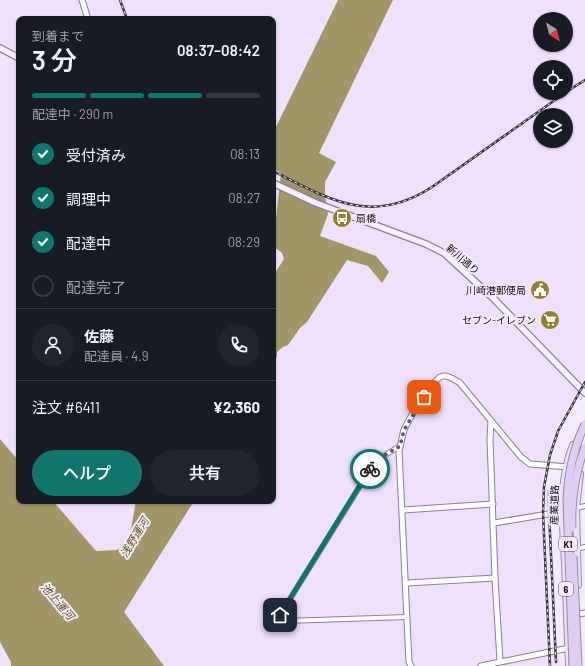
<!DOCTYPE html>
<html lang="ja">
<head>
<meta charset="utf-8">
<style>
  :root { --surface:#171b24; --page:#20242c; --text:#f1f3f6; --muted:#9ea1a6; --line:#363941; --accent:#0f766e }
  body { margin:0; font-family:Barlow,"Noto Sans JP",sans-serif; background:var(--page); color:var(--text); height:100vh; display:flex; flex-direction:column; font-size:15px; white-space:nowrap }
  * { box-sizing:border-box; margin:0 }
  p { font-size:13px; color:var(--muted) }
  .icon { flex:none; width:22px; height:22px; fill:none; stroke:currentColor; stroke-width:2; stroke-linecap:round; stroke-linejoin:round }
  .map { position:relative; flex:1; overflow:hidden }
  .panel { position:absolute; left:16px; top:16px; width:260px; height:488px; display:flex; flex-direction:column; background:var(--surface); border-radius:8px; box-shadow:0 1px 3px #0004 }
  .panel>* { flex:none }
  .needle { width:26px; rotate:144deg }
  .controls { position:absolute; left:533px; top:12px; display:grid; gap:8px }
  .controls a { display:grid; place-items:center; width:40px; height:40px; border-radius:50%; background:var(--surface); box-shadow:0 1px 3px #0004; font-size:20px }
  .pin { position:absolute; display:grid; place-items:center; width:34px; height:34px; color:#fff; margin:-17px; border-radius:8px; box-shadow:0 2px 6px #0006 }
  .courier { position:absolute; display:grid; place-items:center; width:40px; height:40px; margin:-20px; border:3px solid #0f766e; border-radius:50%; background:#fff; color:#222; box-shadow:0 1px 5px #0007 }
  .headline em { font-style:normal; font-weight:600 }
  .headline div { display:flex; flex-direction:column-reverse }
  .headline { display:flex; align-items:center; justify-content:space-between; height:68px; padding:0 16px }
  h1 { font-size:26px; font-weight:600; line-height:30px }
  .bar { display:grid; grid-template-columns:repeat(4,1fr); gap:6px 4px; align-content:center; height:48px; padding:0 16px }
  .bar i { height:5px; border-radius:3px; background:var(--line) }
  .bar .current { background:var(--accent) }
  .bar p { grid-column:span 4 }
  .line { display:flex; align-items:center; gap:10px; padding:0 16px; border-top:1px solid var(--line) }
  .line div { flex:1 }
  .round { display:grid; place-items:center; flex:none; width:42px; height:42px; border-radius:21px; background:var(--page) }
  ol { padding:0 16px; list-style:none }
  li { display:flex; align-items:center; gap:12px; height:44px }
  li p { margin-inline-start:auto }
  li .icon { padding:4px; border-radius:50%; background:var(--accent); color:#fff; stroke-width:4 }
  li:last-child { color:var(--muted) }
  li i { width:22px; height:22px; border:2px solid var(--line); border-radius:50% }
  .action { display:flex; gap:8px; margin-top:auto; padding:8px 16px }
  .action a { flex:1; height:46px; border-radius:24px; background:var(--accent); color:#fff; font-size:16px; font-weight:600; line-height:46px; text-align:center }
  .action a+a { background:var(--page); color:var(--text) }
  .map>svg:first-child { display:block }
  .built { fill:#efe1fe; fill-rule:evenodd }
  .water { fill:#a09666 }
  .lines { fill:none; stroke-linecap:round; stroke-linejoin:round }
  .minor-casing { stroke:#8b7e99; stroke-width:6 }
  .tertiary-casing { stroke:#8b7e99; stroke-width:7 }
  .secondary-casing { stroke:#8b7e99; stroke-width:8 }
  .primary-casing { stroke:#9889a6; stroke-width:8 }
  .minor { stroke:#fff; stroke-width:4 }
  .tertiary { stroke:#fff; stroke-width:5 }
  .secondary { stroke:#f6f0fc; stroke-width:5.5 }
  .primary { stroke:#ece1f8; stroke-width:6 }
  .rail-casing { stroke:#3a3440; stroke-width:2.5 }
  .rail { stroke:#f4ebfd; stroke-width:1; stroke-dasharray:3; stroke-linecap:butt }
  .motorway-bridge-casing { stroke:#9889a6; stroke-width:9; stroke-linecap:butt }
  .motorway-bridge { stroke:#e0cdf4; stroke-width:7 }
  .done { stroke:#605a67; stroke-width:4; stroke-dasharray:0 7.2 }
  .route { stroke:#0f766e; stroke-width:5 }
  .labels { text-anchor:middle; dominant-baseline:central; stroke-width:4; stroke-linejoin:round; paint-order:stroke }
  .shield { fill:#f4ebfd; stroke:#554f5b; stroke-width:1 }
  .shield-label { font-size:9px; font-weight:bold; fill:#110c16 }
  .poi-label { font-size:10px; fill:#110c16; stroke:#f4ebfd; text-anchor:end }
  .street-label { font-size:10px; fill:#110c16; stroke:#f4ebfd }
  .water-label { font-size:11px; font-style:italic; fill:#60541a; stroke:#f4ebfd }
</style>
</head>
<body>
<div class="map">
<svg width="585" height="666" viewBox="0 0 585 666">
  <rect width="100%" height="100%" fill="#f4ebfd"/>
  <g class="built">
    <polygon points="0,0 338,0 273,133 273,19 19,19 19,461 0,439"/>
    <path d="M393,0H585V378L558,425L548,453L542,480L540,507L547,653L557,652L561,656V666H164L124,612L193,501H273V364L277,356V352L283,347L288,345L300,328L307,322L347,260L368,266L382,283L376,256L320,236L328,214L325,196V182L336,162L319,153ZM540,19H566V45H540ZM540,67H566V93H540ZM540,115H566V141H540Z"/>
    <polygon points="273,169 281,173 273,241"/>
    <polygon points="273,246 282,253 284,259 273,276"/>
    <polygon points="53,501 136,501 128,545 116,550 96,551"/>
    <polygon points="0,642 11,662 11,666 0,666"/>
  </g>
  <g class="water">
    <polygon points="338,0 393,0 319,153 336,162 325,182 325,196 328,214 320,236 376,256 389,272 382,283 368,266 347,260 307,322 300,328 288,345 283,347 277,352 277,356 273,364 273,276 284,259 282,253 273,246 281,173 273,169 273,133"/>
    <polygon points="0,439 19,461 19,501 53,501 96,551 116,550 128,545 136,501 194,501 124,612 164,666 11,666 11,662 0,642"/>
  </g>
  <g class="lines">
    <defs>
      <g id="minor">
        <polyline points="400,446 380,458 370,470 280,615 282,619 285,621 407,617"/>
        <polyline points="576,508 585,506"/>
        <polyline points="577,549 585,547"/>
      </g>
      <g id="tertiary">
        <polyline points="82,0 88,19"/>
        <polyline points="491,421 490,440 495,578 500,661"/>
        <polyline points="403,510 493,504"/>
        <polyline points="494,523 566,511"/>
        <polyline points="407,583 495,578"/>
        <polyline points="579,614 585,613"/>
        <path d="M411,666L409,662L399,451C401,444 402,437 404,430C408,421 434,376 443,376C449,375 455,380 460,383L521,457L530,464L569,467"/>
        <polyline points="481,666 569,648"/>
      </g>
      <g id="secondary">
        <polyline points="0,48 19,58"/>
        <polyline points="273,183 316,203 426,244 444,253 494,299 585,393"/>
      </g>
      <g id="primary">
        <polyline points="578,585 576,508 580,474"/>
        <path d="M569,666C568,632 566,597 565,563C563,523 558,482 573,445"/>
      </g>
    </defs>
    <use href="#minor" class="minor-casing"/>
    <use href="#tertiary" class="tertiary-casing"/>
    <use href="#secondary" class="secondary-casing"/>
    <use href="#primary" class="primary-casing"/>
    <use href="#minor" class="minor"/>
    <use href="#tertiary" class="tertiary"/>
    <use href="#secondary" class="secondary"/>
    <use href="#primary" class="primary"/>
    <defs>
      <g id="rail">
        <polyline points="120,0 127,19"/>
        <polyline points="566,92 585,80"/>
        <path d="M273,171C330,200 372,226 432,187L565,93"/>
        <polyline points="549,490 549,512 556,662"/>
        <polyline points="550,666 543,513 544,487 550,455 558,431 585,382"/>
      </g>
    </defs>
    <use href="#rail" class="rail-casing"/>
    <use href="#rail" class="rail"/>
    <defs>
      <g id="motorway-bridge">
        <path d="M572,528C571,500 575,473 585,447"/>
        <polyline points="573,556 578,666"/>
        <path d="M573,666L567,501C568,474 573,449 585,424"/>
      </g>
    </defs>
    <use href="#motorway-bridge" class="motorway-bridge-casing"/>
    <use href="#motorway-bridge" class="motorway-bridge"/>
  </g>
  <g class="lines">
    <polyline class="done" points="370,469 380,458 400,446 404,430 424,397"/>
    <polyline class="route" points="280,615 370,469"/>
  </g>
  <defs>
    <symbol id="bus-disc" viewBox="-11 -11 22 22"><circle r="9.5" fill="#928027" stroke="#f4ebfd"/><path d="M-5-6H5V4H4V6H2V4H-2V6H-4V4H-5ZM-3.5-4V0h7V-4ZM-3.5 1.2v1.5H-2V1.2ZM2 1.2v1.5H3.5V1.2Z" fill="#fff"/></symbol>
    <symbol id="civic-disc" viewBox="-11 -11 22 22"><circle r="9.5" fill="#928027" stroke="#f4ebfd"/><path d="M-.6-6.5H3V-4.5H.6V-3L4-1V1h2V6H-6V1h2V-1L-.6-3ZM-1.2 2.5V6h2.4V2.5Z" fill="#fff"/></symbol>
    <symbol id="supermarket-disc" viewBox="-11 -11 22 22"><circle r="9.5" fill="#928027" stroke="#f4ebfd"/><path d="M-6-5.5h2.5l.6 2H6L4.5 2H-2.5L-4.4-4H-6ZM-1.5 3.2a1.3 1.3 0 1 0 .1 0ZM3 3.2a1.3 1.3 0 1 0 .1 0Z" fill="#fff"/></symbol>
  </defs>
  <g fill-rule="evenodd">
    <use href="#bus-disc" x="331" y="207" width="22" height="22"/>
    <use href="#civic-disc" x="529" y="279" width="22" height="22"/>
    <use href="#supermarket-disc" x="539" y="309" width="22" height="22"/>
  </g>
  <g class="labels">
    <g class="shield">
      <rect x="559" y="537" width="18" height="14" rx="3"/>
      <rect x="559" y="582" width="14" height="14" rx="3"/>
    </g>
    <g class="shield-label">
      <text x="568" y="544">K1</text>
      <text x="566" y="589">6</text>
    </g>
    <g class="poi-label">
      <text x="356" y="218" text-anchor="start">扇橋</text>
      <text x="526" y="290">川崎港郵便局</text>
      <text x="536" y="320">セブン-イレブン</text>
    </g>
    <g class="street-label">
      <text transform="translate(463 259) rotate(41)">新川通り</text>
      <text transform="translate(554 505) rotate(-89)">産業道路</text>
    </g>
    <g class="water-label">
      <text transform="translate(134 537) rotate(-59)">浅野運河</text>
      <text transform="translate(58 601) rotate(49)">池上運河</text>
    </g>
  </g>
</svg>
<div class="controls">
<a><svg class="needle" viewBox="-14 -14 28 28"><path d="M0-13l5 13h-10z" fill="#e53935"/><path d="M0 13l5-13h-10z" fill="#9ea1a6"/></svg></a>
<a><svg class="icon" aria-label="locate" viewBox="0 0 24 24"><circle cx="12" cy="12" r="6"/><path d="M12 2v4M12 18v4M2 12h4M18 12h4"/></svg></a>
<a><svg class="icon" aria-label="layers" viewBox="0 0 24 24"><path d="M12 4l9 5-9 5-9-5zM3 14l9 5 9-5"/></svg></a>
</div>
<div class="pin" style="left:424px;top:397px;background:#ea580c"><svg class="icon" aria-label="bag" viewBox="0 0 24 24"><path d="M5 8h14l-1 12H6zM9 8a3 3 0 0 1 6 0"/></svg></div>
<div class="pin" style="left:280px;top:615px;background:#1f2937"><svg class="icon" aria-label="home" viewBox="0 0 24 24"><path d="M3 11l9-7 9 7M6 9v11h12V9"/></svg></div>
<div class="courier" style="left:370px;top:469px"><svg class="icon" aria-label="bike" viewBox="0 0 24 24"><circle cx="6" cy="16" r="4"/><circle cx="18" cy="16" r="4"/><path d="M6 16l4-8h5l3 8M10 8l3 8H6M13 5h3"/></svg></div>
<section class="panel">
<div class="headline"><div><h1>3 分</h1><p>到着まで</p></div><em>08:37–08:42</em></div>
<div class="bar"><i class="current"></i><i class="current"></i><i class="current"></i><i></i><p>配達中 · 290 m</p></div>
<ol>
<li><svg class="icon" aria-label="check" viewBox="0 0 24 24"><path d="M5 12l5 5 9-10"/></svg>受付済み<p>08:13</p></li>
<li><svg class="icon" aria-label="check" viewBox="0 0 24 24"><path d="M5 12l5 5 9-10"/></svg>調理中<p>08:27</p></li>
<li><svg class="icon" aria-label="check" viewBox="0 0 24 24"><path d="M5 12l5 5 9-10"/></svg>配達中<p>08:29</p></li>
<li><i></i>配達完了</li>
</ol>
<div class="line" style="height:72px"><a class="round"><svg class="icon" aria-label="person" viewBox="0 0 24 24"><circle cx="12" cy="8" r="4"/><path d="M4 21q1-7 8-7t8 7"/></svg></a><div><b>佐藤</b><p>配達員 · 4.9</p></div><a class="round"><svg class="icon" aria-label="phone" viewBox="0 0 24 24"><path d="M5 4h4l2 5-3 2q2 4 5 5l2-3 5 2v4C11 20 4 13 5 4z"/></svg></a></div>
<div class="line" style="height:52px"><div>注文 #6411</div><b>¥2,360</b></div>
<div class="action"><a>ヘルプ</a><a>共有</a></div>
</section>
</div>
</body>
</html>
